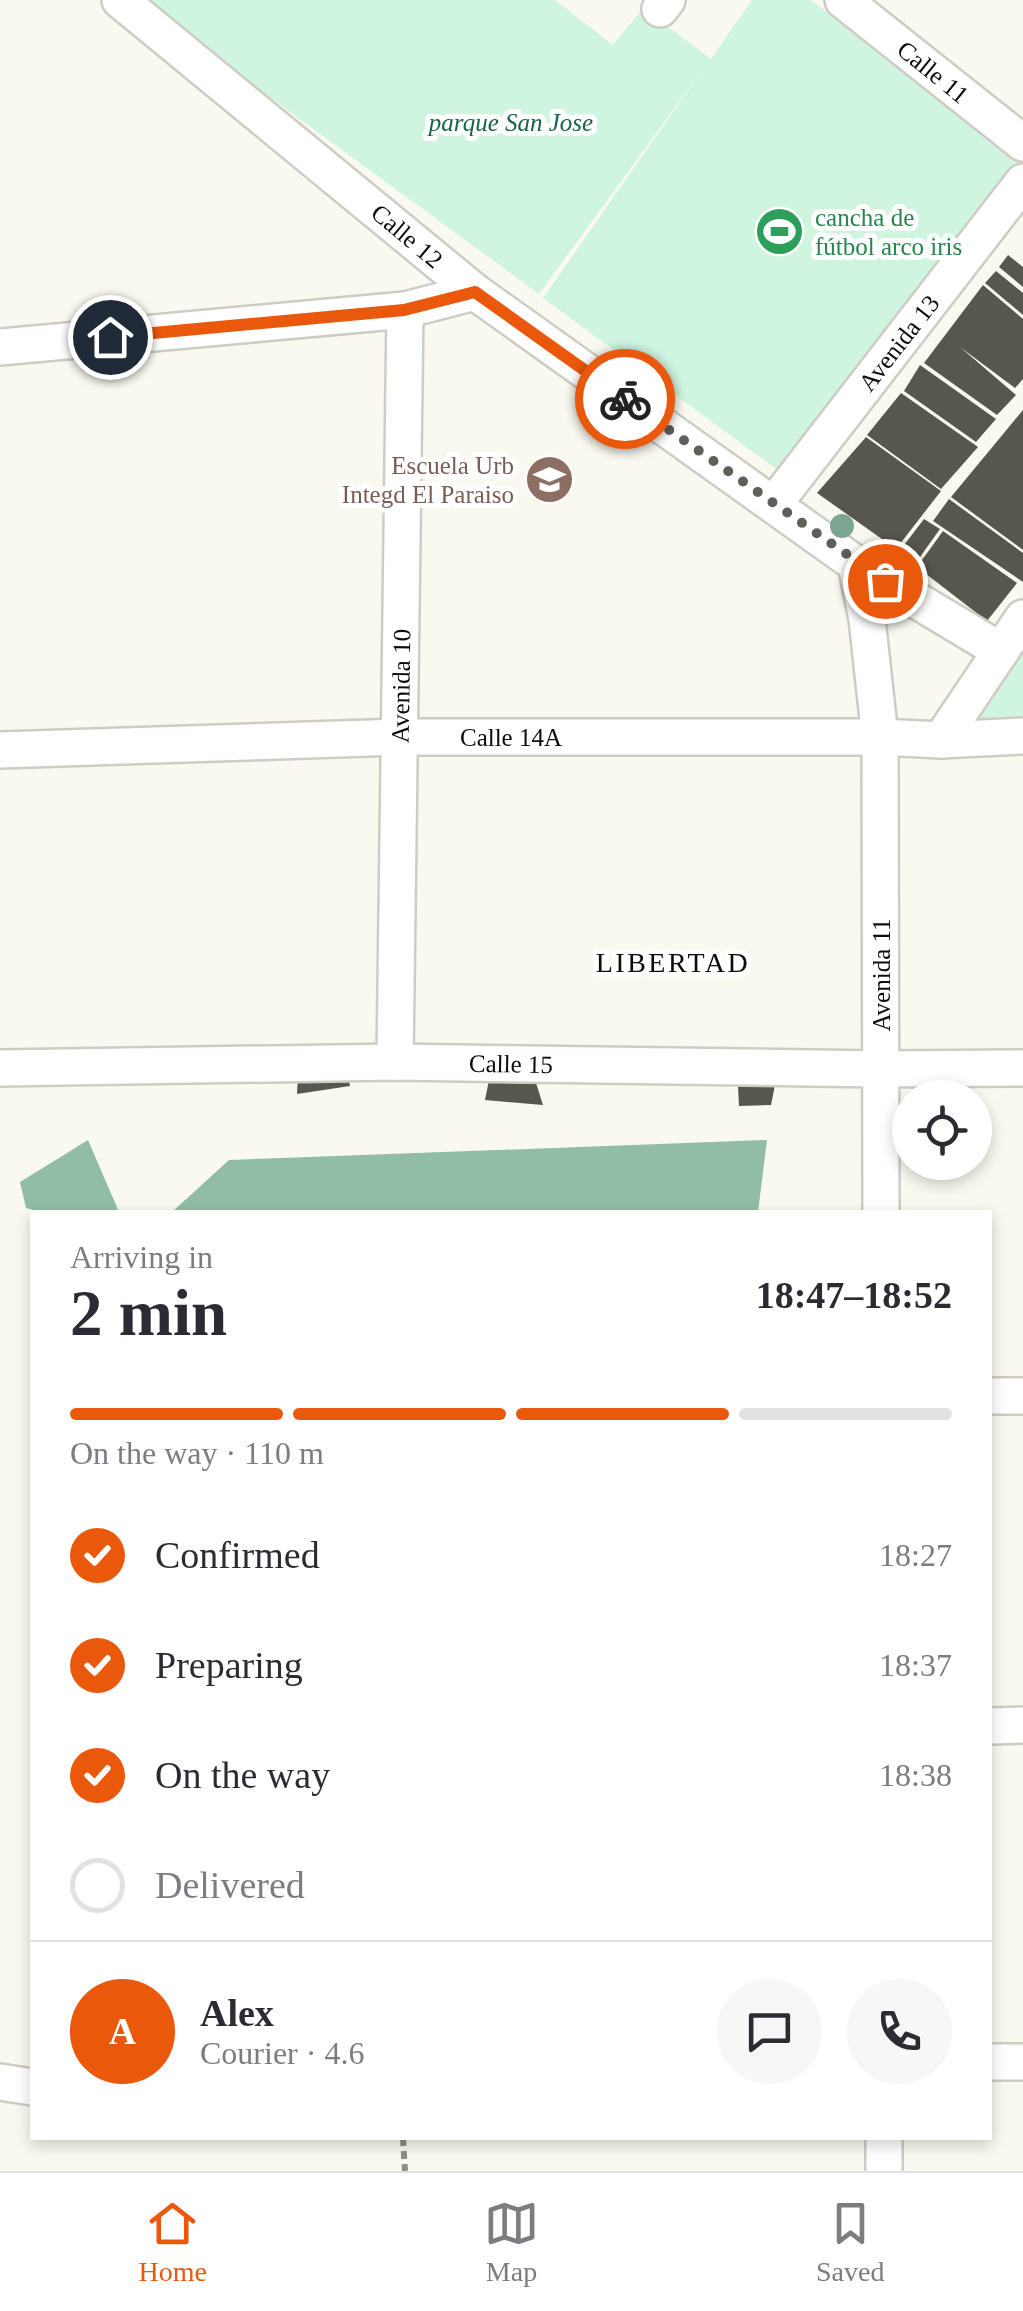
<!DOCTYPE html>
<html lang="en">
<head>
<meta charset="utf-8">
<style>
  :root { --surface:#fff; --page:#f7f7f7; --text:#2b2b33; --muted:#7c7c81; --line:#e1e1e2; --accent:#ea580c }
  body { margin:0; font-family:Georgia,serif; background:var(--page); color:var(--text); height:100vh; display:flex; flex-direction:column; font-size:38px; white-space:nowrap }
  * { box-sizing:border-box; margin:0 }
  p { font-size:32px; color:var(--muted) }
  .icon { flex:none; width:55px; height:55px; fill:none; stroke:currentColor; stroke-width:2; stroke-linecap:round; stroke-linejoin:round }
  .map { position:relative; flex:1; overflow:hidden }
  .side { position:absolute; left:30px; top:1210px; width:962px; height:930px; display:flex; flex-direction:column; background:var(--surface); border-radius:0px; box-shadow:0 5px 15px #0003 }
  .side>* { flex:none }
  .fabs { position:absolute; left:892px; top:1080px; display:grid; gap:20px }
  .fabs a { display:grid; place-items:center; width:100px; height:100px; border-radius:50%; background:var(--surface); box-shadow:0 5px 15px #0003; font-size:50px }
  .pin { position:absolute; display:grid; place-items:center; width:85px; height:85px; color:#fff; margin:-42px; border:5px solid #fff; border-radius:50%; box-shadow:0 2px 10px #0007 }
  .courier { position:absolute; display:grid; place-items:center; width:100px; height:100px; margin:-50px; border:8px solid #ea580c; border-radius:50%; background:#fff; color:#222; box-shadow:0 2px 12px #0007 }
  .head em { font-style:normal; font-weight:700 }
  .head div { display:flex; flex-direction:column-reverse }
  .head { display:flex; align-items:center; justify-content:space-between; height:170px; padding:0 40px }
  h1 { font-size:65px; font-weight:700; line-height:75px }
  .bar { display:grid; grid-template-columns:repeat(4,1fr); gap:15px 10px; align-content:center; height:120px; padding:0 40px }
  .bar i { height:12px; border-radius:8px; background:var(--line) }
  .bar .on { background:var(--accent) }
  .bar p { grid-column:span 4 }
  .line { display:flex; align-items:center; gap:25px; padding:0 40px; border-top:2px solid var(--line) }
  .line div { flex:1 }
  .round { display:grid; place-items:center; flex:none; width:105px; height:105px; border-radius:52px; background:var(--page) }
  ol { padding:0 40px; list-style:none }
  li { display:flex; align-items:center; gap:30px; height:110px }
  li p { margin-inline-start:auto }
  li .icon { padding:10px; border-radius:50%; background:var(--accent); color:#fff; stroke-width:4 }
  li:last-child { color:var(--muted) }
  li i { width:55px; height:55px; border:5px solid var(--line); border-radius:50% }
  .menu { display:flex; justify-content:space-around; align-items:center; height:140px; border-top:2px solid var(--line); background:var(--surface); font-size:28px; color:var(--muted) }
  .menu a { display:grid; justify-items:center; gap:5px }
  .menu .on { color:var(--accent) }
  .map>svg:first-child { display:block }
  .green { fill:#cff4e0 }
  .forest { fill:#91bda6 }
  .building { fill:#58574f }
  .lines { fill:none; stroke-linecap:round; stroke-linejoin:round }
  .minor-casing { stroke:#ceccc3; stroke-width:40 }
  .path { stroke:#8e8d86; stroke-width:6; stroke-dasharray:8 5; stroke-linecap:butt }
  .minor { stroke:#fff; stroke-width:35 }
  .tree { fill:#7da692 }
  .done { stroke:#5f5f5a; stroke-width:10; stroke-dasharray:0 18 }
  .route { stroke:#ea580c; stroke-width:12 }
  .labels { text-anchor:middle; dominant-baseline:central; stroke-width:10; stroke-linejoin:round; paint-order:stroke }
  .street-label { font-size:25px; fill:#0c0c09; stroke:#fff }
  .park-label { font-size:25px; font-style:italic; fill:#176345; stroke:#fff }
  .leisure-label { font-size:25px; fill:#27864d; stroke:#fff; text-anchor:start }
  .education-label { font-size:25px; fill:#785e54; stroke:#fff; text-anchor:end }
  .neighbourhood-label { font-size:28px; letter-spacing:2.5px; fill:#0c0c09; stroke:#fff }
</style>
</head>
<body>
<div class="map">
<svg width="1023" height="2171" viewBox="0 0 1023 2171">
  <rect width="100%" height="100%" fill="#faf9ef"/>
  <g class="green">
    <polygon points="137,0 555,0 613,45 643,8 711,59 752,0 811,0 1023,161 1023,165 779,471 543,298 708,62 539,294"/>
    <polygon points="1023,642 1023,723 966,727"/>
  </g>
  <g class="forest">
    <polygon points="88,1140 119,1212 40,1212 26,1208 20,1182"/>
    <polygon points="767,1140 758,1212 172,1212 229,1160"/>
  </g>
  <g class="building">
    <polygon points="1008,255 1023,267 1023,287 999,267"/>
    <polygon points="996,271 1023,293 1023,315 985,283"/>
    <polygon points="983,285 1023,319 1023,379 1015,388 960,347 1016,395 997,415 924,363"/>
    <polygon points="920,365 996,419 976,442 904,391"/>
    <polygon points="901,393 978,447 941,489 867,435"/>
    <polygon points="1023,410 1023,550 951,497"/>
    <polygon points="866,437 941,491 896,549 817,493"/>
    <polygon points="949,499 1023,553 1023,582 933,521"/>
    <polygon points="924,519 940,529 915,564 898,553"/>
    <polygon points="943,531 1017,583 987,621 917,567"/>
    <polygon points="347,1072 350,1086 297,1094 298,1075"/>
    <polygon points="489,1080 536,1083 543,1105 485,1100"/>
    <polygon points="776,1080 771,1105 739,1106 738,1086"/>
  </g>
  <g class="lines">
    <defs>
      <g id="minor">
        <polyline points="120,0 475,292 856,564 867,619 880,737 881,1212"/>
        <polyline points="843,0 1023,143"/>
        <polyline points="660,9 667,0"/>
        <polyline points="0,347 405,310 475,292"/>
        <polyline points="774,504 1023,182"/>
        <polyline points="856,564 1001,651"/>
        <polyline points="941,740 1023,618"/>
        <polyline points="0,750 400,737 880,737 941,740 1023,736"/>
        <polyline points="395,1062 405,310"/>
        <polyline points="0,1068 395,1062 881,1069 1023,1068"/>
        <polyline points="990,1396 1023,1396"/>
        <polyline points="990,1726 1023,1725"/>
        <polyline points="990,2062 1023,2062"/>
        <polyline points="0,2082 32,2087"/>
        <polyline points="884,2138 884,2171"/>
      </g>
    </defs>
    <use href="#minor" class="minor-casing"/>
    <polyline class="path" points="403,2138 405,2171"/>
    <use href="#minor" class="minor"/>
  </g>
  <circle class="tree" cx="842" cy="526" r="12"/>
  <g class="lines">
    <polyline class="done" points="625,399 885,581"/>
    <polyline class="route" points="110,337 404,310 475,292 625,399"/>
  </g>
  <defs>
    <symbol id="stadium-disc" viewBox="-11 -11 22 22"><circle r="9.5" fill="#2e9e5b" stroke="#fff"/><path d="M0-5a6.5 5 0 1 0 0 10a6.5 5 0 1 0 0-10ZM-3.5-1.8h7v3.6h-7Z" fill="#fff"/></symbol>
    <symbol id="school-disc" viewBox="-11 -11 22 22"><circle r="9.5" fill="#8d6e63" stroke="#fff"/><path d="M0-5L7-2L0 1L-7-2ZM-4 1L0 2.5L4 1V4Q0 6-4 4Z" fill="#fff"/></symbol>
  </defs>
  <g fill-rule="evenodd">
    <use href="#stadium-disc" x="752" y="204" width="55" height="55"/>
    <use href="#school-disc" x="522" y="452" width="55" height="55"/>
  </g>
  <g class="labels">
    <g class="street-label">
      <text transform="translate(933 72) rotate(39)">Calle 11</text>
      <text transform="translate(407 236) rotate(40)">Calle 12</text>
      <text transform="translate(899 343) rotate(-52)">Avenida 13</text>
      <text transform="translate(401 686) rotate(-89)">Avenida 10</text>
      <text x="511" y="737">Calle 14A</text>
      <text transform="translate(881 975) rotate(-90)">Avenida 11</text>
      <text transform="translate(511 1064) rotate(1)">Calle 15</text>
    </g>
    <g class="park-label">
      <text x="511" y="122">parque San Jose</text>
    </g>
    <g class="leisure-label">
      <text x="815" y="217">cancha de<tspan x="815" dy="29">fútbol arco iris</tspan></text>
    </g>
    <g class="education-label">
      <text x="514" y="465">Escuela Urb<tspan x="514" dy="29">Integd El Paraiso</tspan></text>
    </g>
    <g class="neighbourhood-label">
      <text x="673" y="962">LIBERTAD</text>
    </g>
  </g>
</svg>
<div class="fabs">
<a><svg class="icon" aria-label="locate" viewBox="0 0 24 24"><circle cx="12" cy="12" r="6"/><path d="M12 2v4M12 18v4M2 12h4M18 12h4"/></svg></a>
</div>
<div class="pin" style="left:885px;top:581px;background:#ea580c"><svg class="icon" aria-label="bag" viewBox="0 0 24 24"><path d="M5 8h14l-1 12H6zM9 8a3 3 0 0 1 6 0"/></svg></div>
<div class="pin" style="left:110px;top:337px;background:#1f2937"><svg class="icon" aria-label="home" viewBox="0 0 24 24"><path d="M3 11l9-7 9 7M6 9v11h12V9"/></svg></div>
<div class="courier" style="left:625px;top:399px"><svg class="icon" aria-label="bike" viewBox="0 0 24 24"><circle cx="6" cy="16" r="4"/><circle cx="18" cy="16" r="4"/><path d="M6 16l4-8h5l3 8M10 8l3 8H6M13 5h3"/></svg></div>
<section class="side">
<div class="head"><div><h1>2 min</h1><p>Arriving in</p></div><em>18:47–18:52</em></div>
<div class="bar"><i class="on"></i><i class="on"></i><i class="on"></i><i></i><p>On the way · 110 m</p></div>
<ol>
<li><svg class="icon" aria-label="check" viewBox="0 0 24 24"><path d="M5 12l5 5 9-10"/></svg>Confirmed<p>18:27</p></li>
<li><svg class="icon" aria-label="check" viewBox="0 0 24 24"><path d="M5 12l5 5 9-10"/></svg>Preparing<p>18:37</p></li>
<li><svg class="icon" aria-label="check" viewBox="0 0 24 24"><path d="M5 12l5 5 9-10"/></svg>On the way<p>18:38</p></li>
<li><i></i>Delivered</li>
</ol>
<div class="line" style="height:180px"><b class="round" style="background:var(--accent);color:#fff">A</b><div><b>Alex</b><p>Courier · 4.6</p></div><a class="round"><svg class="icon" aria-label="chat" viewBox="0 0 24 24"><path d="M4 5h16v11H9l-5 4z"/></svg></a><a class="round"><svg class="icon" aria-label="phone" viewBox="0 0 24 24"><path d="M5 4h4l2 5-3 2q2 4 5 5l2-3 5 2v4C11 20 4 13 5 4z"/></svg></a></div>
</section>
</div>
<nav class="menu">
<a class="on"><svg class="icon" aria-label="home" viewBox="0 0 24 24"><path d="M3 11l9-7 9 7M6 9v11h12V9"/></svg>Home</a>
<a><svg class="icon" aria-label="map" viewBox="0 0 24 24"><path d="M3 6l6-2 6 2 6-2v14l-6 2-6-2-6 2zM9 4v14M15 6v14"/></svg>Map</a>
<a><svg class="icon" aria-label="saved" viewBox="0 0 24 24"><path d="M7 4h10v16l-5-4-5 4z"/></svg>Saved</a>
</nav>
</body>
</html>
